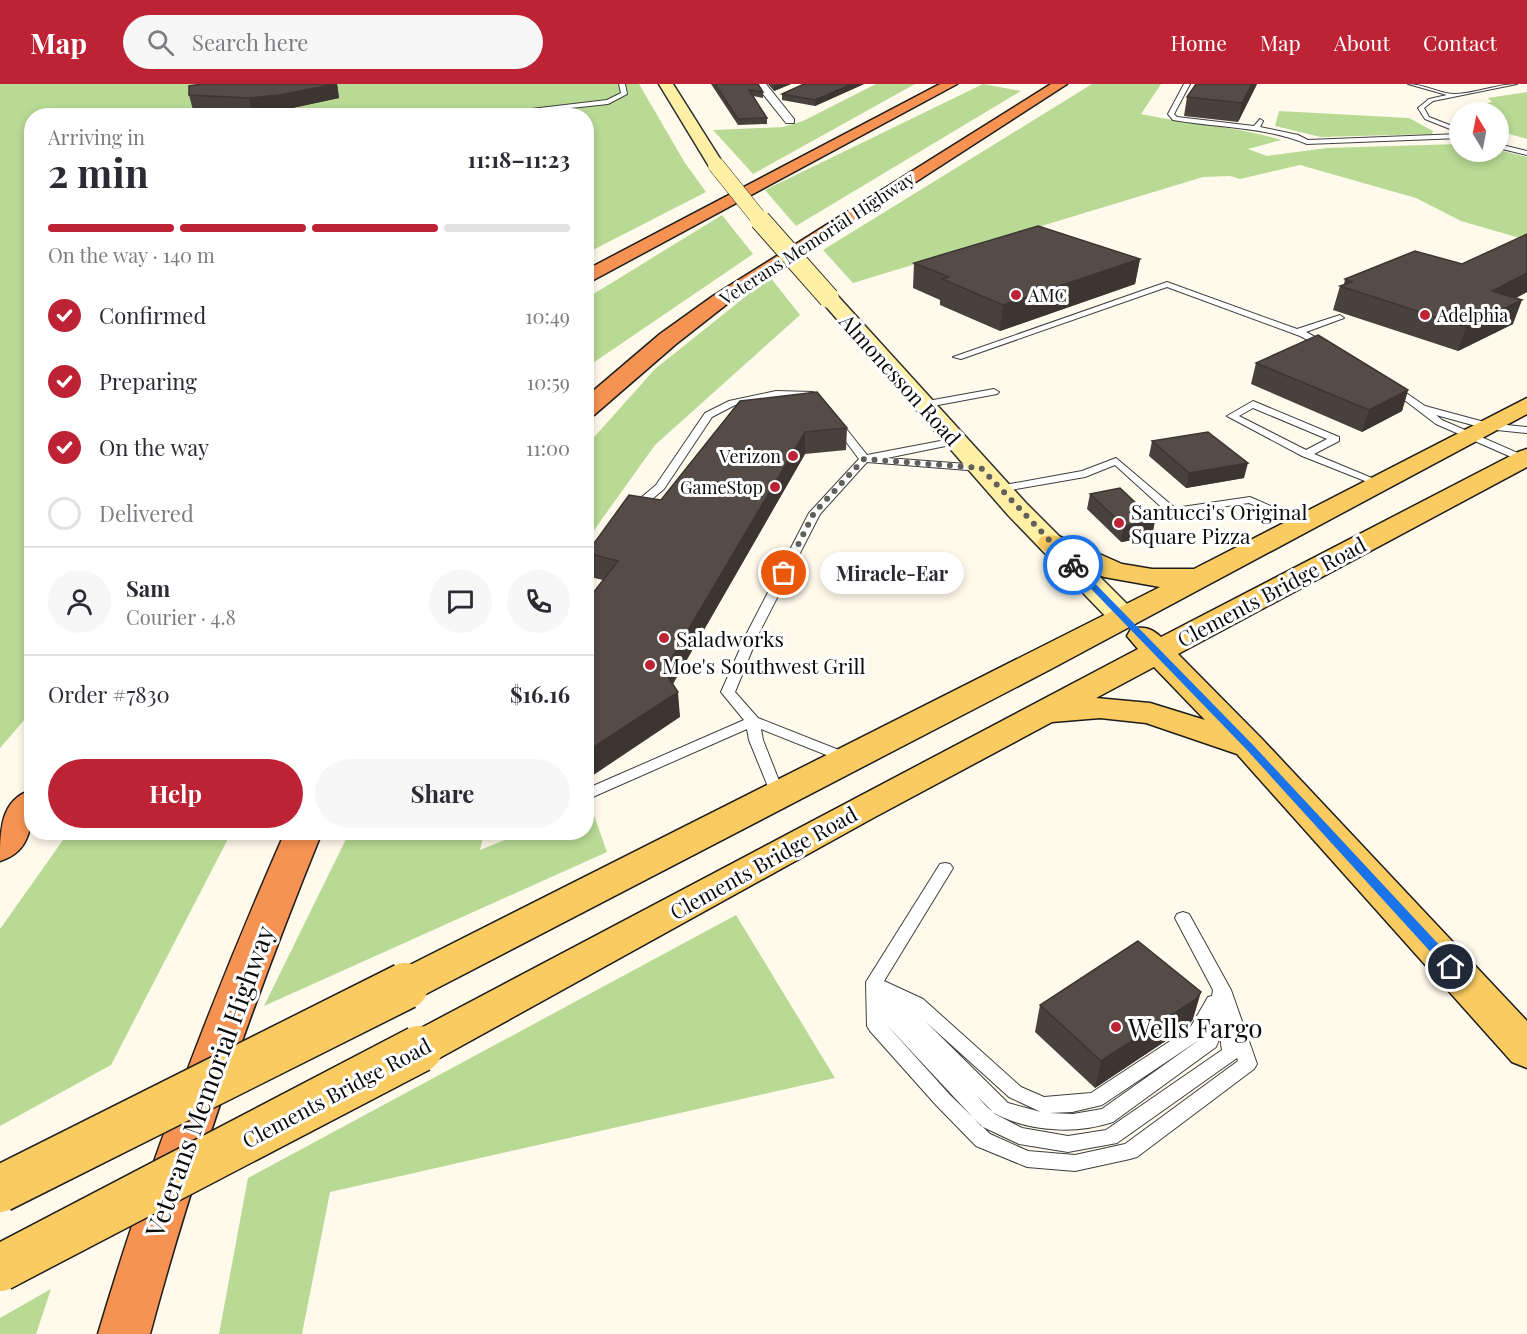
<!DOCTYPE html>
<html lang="en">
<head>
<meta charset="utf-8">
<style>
  :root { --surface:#fff; --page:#f7f7f7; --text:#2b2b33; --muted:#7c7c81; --line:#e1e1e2; --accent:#bd2334 }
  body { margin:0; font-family:"Playfair Display",serif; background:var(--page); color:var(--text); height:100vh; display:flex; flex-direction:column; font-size:22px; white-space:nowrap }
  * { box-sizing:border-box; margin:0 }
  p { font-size:20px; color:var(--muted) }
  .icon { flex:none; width:33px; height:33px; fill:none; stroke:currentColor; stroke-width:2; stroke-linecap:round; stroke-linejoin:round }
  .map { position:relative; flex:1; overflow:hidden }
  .side { position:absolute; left:24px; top:24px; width:570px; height:732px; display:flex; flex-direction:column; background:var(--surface); border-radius:24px; box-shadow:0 3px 9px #0003 }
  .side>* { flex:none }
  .needle { width:39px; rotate:350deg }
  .fabs { position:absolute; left:1449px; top:18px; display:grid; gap:12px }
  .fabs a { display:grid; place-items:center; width:60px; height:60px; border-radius:50%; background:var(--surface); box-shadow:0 3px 9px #0003; font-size:30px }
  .pin { position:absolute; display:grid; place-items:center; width:51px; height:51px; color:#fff; margin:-26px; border:3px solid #fff; border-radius:50%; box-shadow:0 2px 6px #0007 }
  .courier { position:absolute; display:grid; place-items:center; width:60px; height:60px; margin:-30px; border:4px solid #1a73e8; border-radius:50%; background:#fff; color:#222; box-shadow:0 2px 8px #0007 }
  .bubble { position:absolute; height:42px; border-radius:21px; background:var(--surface); box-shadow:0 3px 9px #0003; font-size:20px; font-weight:700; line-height:42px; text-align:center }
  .overview em { font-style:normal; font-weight:700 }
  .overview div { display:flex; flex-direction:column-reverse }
  .overview { display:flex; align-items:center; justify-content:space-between; height:102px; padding:0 24px }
  h1 { font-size:39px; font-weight:700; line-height:45px }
  .bar { display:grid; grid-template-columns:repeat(4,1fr); gap:9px 6px; align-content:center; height:72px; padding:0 24px }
  .bar i { height:8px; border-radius:4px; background:var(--line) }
  .bar .current { background:var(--accent) }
  .bar p { grid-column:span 4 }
  .line { display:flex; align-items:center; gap:15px; padding:0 24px; border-top:2px solid var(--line) }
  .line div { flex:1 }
  .round { display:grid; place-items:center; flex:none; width:63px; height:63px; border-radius:32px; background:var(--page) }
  ol { padding:0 24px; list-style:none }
  li { display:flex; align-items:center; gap:18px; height:66px }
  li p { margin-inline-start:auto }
  li .icon { padding:6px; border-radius:50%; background:var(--accent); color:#fff; stroke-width:4 }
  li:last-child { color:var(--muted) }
  li i { width:33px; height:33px; border:3px solid var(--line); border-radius:50% }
  .action { display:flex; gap:12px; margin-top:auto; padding:12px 24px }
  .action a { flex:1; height:69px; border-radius:36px; background:var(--accent); color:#fff; font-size:24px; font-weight:700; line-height:69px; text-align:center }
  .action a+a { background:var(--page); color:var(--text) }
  header { display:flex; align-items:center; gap:36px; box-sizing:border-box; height:84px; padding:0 30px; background:var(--accent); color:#fff }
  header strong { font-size:28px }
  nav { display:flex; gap:33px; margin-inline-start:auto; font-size:21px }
  .search { width:420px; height:54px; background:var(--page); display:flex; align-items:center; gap:15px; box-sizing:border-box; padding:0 21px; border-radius:33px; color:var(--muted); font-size:22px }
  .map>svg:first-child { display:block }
  .forest { fill:#b8da94 }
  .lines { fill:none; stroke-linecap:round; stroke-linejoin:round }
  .service-casing { stroke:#3f3f3f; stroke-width:2 }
  .minor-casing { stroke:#3f3f3f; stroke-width:2 }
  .secondary-casing { stroke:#2e2e2e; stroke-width:3 }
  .primary-casing { stroke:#1d1d1d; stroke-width:3 }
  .motorway-casing { stroke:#1d1d1d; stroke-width:3 }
  .service { fill:#fff; fill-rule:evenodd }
  .minor { fill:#fff; fill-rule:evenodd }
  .secondary { fill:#fff0a6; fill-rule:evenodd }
  .primary { fill:#facb60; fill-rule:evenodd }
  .motorway { fill:#f69352; fill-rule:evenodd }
  .secondary-bridge-far1-casing { stroke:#2e2e2e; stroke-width:17; stroke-linecap:butt }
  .secondary-bridge-casing { stroke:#2e2e2e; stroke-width:22; stroke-linecap:butt }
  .primary-bridge-casing { stroke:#1d1d1d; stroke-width:49; stroke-linecap:butt }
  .secondary-bridge-far1 { stroke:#fff0a6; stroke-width:16 }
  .secondary-bridge { stroke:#fff0a6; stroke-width:20 }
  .primary-bridge { stroke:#facb60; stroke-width:46 }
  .wall { fill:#49413e }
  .shaded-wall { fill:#3c3532 }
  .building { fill:#554c48; stroke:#3c3532; stroke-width:1.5 }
  .route { fill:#1a73e8 }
  .done { stroke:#615f5a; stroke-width:6; stroke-dasharray:0 10.8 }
  .poi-dot { fill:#bd2334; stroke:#fff; stroke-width:2 }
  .labels { text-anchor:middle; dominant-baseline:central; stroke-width:6; stroke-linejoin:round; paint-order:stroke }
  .far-street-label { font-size:18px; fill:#0c0c0c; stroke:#fff }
  .far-poi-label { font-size:18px; fill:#0c0c0c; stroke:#fff; text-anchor:start }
  .street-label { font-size:21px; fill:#0c0c0c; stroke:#fff }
  .poi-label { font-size:21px; fill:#0c0c0c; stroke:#fff; text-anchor:start }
  .near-poi-label { font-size:26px; fill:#0c0c0c; stroke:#fff; text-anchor:start }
  .near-street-label { font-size:26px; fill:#0c0c0c; stroke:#fff }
</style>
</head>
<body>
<header>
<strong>Map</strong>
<div class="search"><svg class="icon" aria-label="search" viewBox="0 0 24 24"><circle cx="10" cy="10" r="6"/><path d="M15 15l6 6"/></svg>Search here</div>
<nav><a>Home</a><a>Map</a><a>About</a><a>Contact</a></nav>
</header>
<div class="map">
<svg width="1527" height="1250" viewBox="0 0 1527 1250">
  <rect width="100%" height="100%" fill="#fffaeb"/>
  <g class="forest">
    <polygon points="0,0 639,0 685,79 706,108 587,169 586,32 32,32 32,627 0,664"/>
    <polygon points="876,0 915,0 753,90 713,46 783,43 803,37"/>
    <polygon points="983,0 1021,7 796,142 765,106"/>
    <path d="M1092,0H1161L1141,30C1187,40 1236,42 1281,56L1248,65L1267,72L1327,64L1459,60L1460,68L1499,66L1527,73V156L1461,137L1416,114L1300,81L1240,95L1230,92L1203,93L853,199L823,166Z"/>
    <polygon points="1527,8 1527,55 1499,47 1498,28 1464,28 1470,23 1492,18 1488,14"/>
    <polygon points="1279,27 1409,34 1433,47 1432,50 1321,53 1275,42"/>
    <polygon points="722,131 753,170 587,283 587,214"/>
    <polygon points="770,193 800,231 655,361 587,456 587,361 655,285"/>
    <polygon points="590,720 607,768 264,922 349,749 484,749 480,766 522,749 586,748 587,722"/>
    <polygon points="68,749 231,749 111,981 0,1042 0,845"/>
    <polygon points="736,831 835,994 330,1108 302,1250 219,1250 248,1094"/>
    <polygon points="51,1205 36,1250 0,1250 0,1234"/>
  </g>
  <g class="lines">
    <defs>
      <g id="service">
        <polygon points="619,0 625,0 627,10 608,20 496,32 471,32 607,16 621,9"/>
        <path d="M1184,0H1190L1174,30L1177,33L1254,42L1260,35L1263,37L1260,43L1298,51L1308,56L1460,50V54L1307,60C1262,42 1219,44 1173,36L1168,30Z"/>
        <path d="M1408,0C1424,0 1441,10 1454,10C1475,10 1496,0 1517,0L1433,17L1424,24L1429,33L1460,45V49L1425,35L1418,24L1429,15L1447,11Z"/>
        <polygon points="1498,60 1527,67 1527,71 1498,64"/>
        <polygon points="1167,198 1297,245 1340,231 1344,234 1306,248 1328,260 1329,262 1325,265 1300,252 1167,203 961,275 953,273"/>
        <polygon points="1393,300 1425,322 1488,339 1527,343 1527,349 1487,345 1436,331 1442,336 1527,373 1527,380 1436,340 1390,305 1390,301"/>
        <polygon points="994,305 999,308 997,310 922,324 917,321 922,318"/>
        <polygon points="776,307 813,308 818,311 813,314 776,313 735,321 712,333 664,405 638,427 630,427 630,423 656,401 705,329 729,317"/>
        <path d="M1253,317L1339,353V357L1314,370L1384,399L1379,402L1375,401L1302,372L1227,332ZM1253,324L1327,355L1306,366L1239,332Z"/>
        <polygon points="837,336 840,337 867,371 956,354 960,355 960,359 887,374 980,381 985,384 980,387 867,378 820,430 759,549 735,608 758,634 854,672 856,675 854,678 844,678 761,645 763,656 785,712 778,717 773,715 749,656 747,645 586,716 586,705 744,636 721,608 747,549 809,429 859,375 832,339"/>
        <polygon points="1116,374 1175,424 1250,413 1310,439 1308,441 1300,441 1249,419 1169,430 1115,381 1085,393 999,408 994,405 999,402 1082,387"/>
        <path d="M945,779L950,780L953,784L884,897L923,915L1021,1003L1044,1013L1091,1009L1190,944L1208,913L1212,912L1213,906L1175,834L1177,830L1183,828L1189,830L1231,906L1257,980L1254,985L1137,1073L1130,1075L1075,1087L1027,1083L976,1062L936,1021L870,947L867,942L866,898L940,780ZM926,938L1009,1013L1041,1028L1008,1019ZM885,939L981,1042L1019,1060L1068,1068L1117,1059L1237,974L1238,977L1125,1060L1075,1071L1028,1067L990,1050L950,1011ZM1220,953L1222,966L1106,1046L1068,1052L1022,1044L995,1030L974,1009C981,1016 989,1027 998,1031C1032,1048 1077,1050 1113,1038L1216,963ZM1202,954L1102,1025L1073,1030L1049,1029L1072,1028L1102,1021Z"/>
      </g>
      <polygon id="minor" points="755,0 766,0 794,35 794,39 786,39"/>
      <g id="secondary">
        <polygon points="659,0 673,0 724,81 722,84 710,84"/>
        <polygon points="829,208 836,210 1026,419 1135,528 1139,534 1135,540 1124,543 1113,540 1008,431 822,218 819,214 822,210"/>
      </g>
      <g id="primary">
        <polygon points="1527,314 1527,330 1051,585 420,913 405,918 390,913 384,902 390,891 1160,503 1104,493 1041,465 1037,459 1041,453 1051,451 1061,453 1122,480 1152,485 1194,485"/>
        <path d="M1527,365V383L1178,570L1262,655L1527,937V984L1512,978L1237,670L1146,639L1100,634L1052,638L873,734L434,977L419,983L404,977L397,965L404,953L1138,565L1127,552L1131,545C1144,542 1151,544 1161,553L1518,368ZM1154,583L1205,636L1150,619L1096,614Z"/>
      </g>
      <g id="motorway">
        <polygon points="940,0 957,0 586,200 586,186"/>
        <polygon points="1051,0 1067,0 727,220 676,260 594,331 586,333 586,313 660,250 713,212"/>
        <path d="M32,706C32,735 34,767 0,777C0,748 0,715 32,706Z"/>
        <path d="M285,748H322C255,913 196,1078 150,1250H98C149,1078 213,912 285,748Z"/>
      </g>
    </defs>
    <use href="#service" class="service-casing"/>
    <use href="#minor" class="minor-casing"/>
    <use href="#secondary" class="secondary-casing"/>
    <use href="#primary" class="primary-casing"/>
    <use href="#motorway" class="motorway-casing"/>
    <use href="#service" class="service"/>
    <use href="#minor" class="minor"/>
    <use href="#secondary" class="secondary"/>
    <use href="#primary" class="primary"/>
    <use href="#motorway" class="motorway"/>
    <defs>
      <polyline id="secondary-bridge-far1" points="716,81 761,137"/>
      <polyline id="secondary-bridge" points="760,136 829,214"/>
      <g id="primary-bridge">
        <polyline points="0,1105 405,902"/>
        <polyline points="0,1184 419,965"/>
      </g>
    </defs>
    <use href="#secondary-bridge-far1" class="secondary-bridge-far1-casing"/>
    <use href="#secondary-bridge" class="secondary-bridge-casing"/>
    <use href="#primary-bridge" class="primary-bridge-casing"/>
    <use href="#secondary-bridge-far1" class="secondary-bridge-far1"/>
    <use href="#secondary-bridge" class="secondary-bridge"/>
    <use href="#primary-bridge" class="primary-bridge"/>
  </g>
  <g class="wall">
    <polygon points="202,0 337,0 339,14 283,26 252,28 193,26 189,11"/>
    <polygon points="711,0 758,0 763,8 763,14 753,12 767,34 767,40 738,41"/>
    <polygon points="768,0 791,0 774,7"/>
    <polygon points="864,0 815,22 782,16 782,10"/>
    <polygon points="1257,0 1238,38 1184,32 1187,13"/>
    <polygon points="1527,150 1527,208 1516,214 1513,240 1458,267 1333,226 1340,202 1344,200 1345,195 1462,180"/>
    <polygon points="1140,175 1135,200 1000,247 940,221 940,216 913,204 914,179"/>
    <polygon points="1256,279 1408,306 1402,327 1362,348 1251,300"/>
    <polygon points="740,317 847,344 846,366 805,370 673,600 680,633 603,496 590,493 587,469 661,416"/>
    <polygon points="1152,357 1244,394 1186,404 1149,372"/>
    <polygon points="1090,410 1152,453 1121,458 1087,425"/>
    <polygon points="1040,921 1193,935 1188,942 1095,1004 1035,948"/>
  </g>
  <g class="shaded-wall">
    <polygon points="335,0 337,0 339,14 283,26 252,28 249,14"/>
    <polygon points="777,0 791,0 774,7 774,2"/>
    <polygon points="852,0 864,0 815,22 815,16"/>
    <polygon points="1252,0 1257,0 1238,38 1242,19"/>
    <polygon points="1140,175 1135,200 1000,247 1003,221"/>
    <polygon points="1527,189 1527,208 1484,231 1492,207"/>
    <polygon points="1522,216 1513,240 1458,267 1466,243"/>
    <polygon points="1408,306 1402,327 1362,348 1369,326"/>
    <polygon points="805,348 805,370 665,613 664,587"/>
    <polygon points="1248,379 1244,394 1186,404 1189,389"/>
    <polygon points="1155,437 1152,453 1121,458 1124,442"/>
    <polygon points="678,608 680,633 586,696 586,668"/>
    <polygon points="1201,908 1193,935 1188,942 1095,1004 1101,977"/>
  </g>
  <g class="building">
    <polygon points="202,0 335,0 280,11 249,14 189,11 189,2"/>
    <polygon points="715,0 758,0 763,8 749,6 767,34 738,35"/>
    <polygon points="804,0 852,0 815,16 782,10"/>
    <polygon points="1196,0 1252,0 1242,19 1187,13"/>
    <polygon points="1038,142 1140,175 1003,221 942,195 949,193 914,179"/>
    <polygon points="1527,150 1527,189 1492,207 1522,216 1466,243 1340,202 1352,198 1345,195 1415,167 1462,180"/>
    <polygon points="1318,251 1408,306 1369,326 1256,279"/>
    <polygon points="817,308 847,344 805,348 664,587 678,608 586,668 586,518 618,477 587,469 629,411 661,416 740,317"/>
    <polygon points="1208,348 1248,379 1189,389 1152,357"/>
    <polygon points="1120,404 1155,437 1124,442 1090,410"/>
    <polygon points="1138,857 1201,908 1196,915 1101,977 1040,921"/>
  </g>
  <polygon class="route" points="1070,480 1076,480 1253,661 1456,879 1456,886 1447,886 1246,665 1070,483"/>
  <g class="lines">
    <polyline class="done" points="784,489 814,429 864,375 981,384 1073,481"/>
  </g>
  <g class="poi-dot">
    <circle cx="1016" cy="211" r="6"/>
    <circle cx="1425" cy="231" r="6"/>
    <circle cx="793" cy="372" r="6"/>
    <circle cx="775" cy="403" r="6"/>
    <circle cx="1119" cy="439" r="6"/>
    <circle cx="664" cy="554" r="6"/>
    <circle cx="650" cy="581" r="6"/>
    <circle cx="1116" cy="943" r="6"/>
  </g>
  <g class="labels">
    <g class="far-street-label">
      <text transform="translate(817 154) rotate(-33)">Veterans Memorial Highway</text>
    </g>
    <g class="far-poi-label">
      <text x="1028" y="211">AMC</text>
      <text x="1437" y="231">Adelphia</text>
      <text x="781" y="372" text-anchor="end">Verizon</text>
      <text x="763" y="403" text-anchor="end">GameStop</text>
    </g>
    <g class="street-label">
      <text transform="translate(901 295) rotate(48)">Almonesson Road</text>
      <text transform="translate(1271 507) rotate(-28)">Clements Bridge Road</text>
      <text transform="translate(763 778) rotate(-29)">Clements Bridge Road</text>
      <text transform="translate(336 1008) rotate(-28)">Clements Bridge Road</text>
    </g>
    <g class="poi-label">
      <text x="1131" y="427">Santucci's Original<tspan x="1131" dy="24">Square Pizza</tspan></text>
      <text x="676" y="554">Saladworks</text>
      <text x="662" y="581">Moe's Southwest Grill</text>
    </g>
    <g class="near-poi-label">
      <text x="1128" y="943">Wells Fargo</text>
    </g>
    <g class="near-street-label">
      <text transform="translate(209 997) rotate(-70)">Veterans Memorial Highway</text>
    </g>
  </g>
</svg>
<div class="fabs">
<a><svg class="needle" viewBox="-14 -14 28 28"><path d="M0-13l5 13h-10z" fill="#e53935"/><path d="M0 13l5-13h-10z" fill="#7c7c81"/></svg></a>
</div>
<div class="pin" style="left:784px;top:489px;background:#ea580c"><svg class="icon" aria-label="bag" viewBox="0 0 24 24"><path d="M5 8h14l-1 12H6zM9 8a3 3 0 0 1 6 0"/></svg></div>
<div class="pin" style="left:1451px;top:883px;background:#1f2937"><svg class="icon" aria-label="home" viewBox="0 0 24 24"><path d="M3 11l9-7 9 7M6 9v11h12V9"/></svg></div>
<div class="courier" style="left:1073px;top:481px"><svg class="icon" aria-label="bike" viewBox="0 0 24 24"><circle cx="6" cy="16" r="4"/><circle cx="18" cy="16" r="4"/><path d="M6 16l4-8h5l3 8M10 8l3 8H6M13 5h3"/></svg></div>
<div class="bubble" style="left:820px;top:468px;width:144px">Miracle-Ear</div>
<section class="side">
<div class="overview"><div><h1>2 min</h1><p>Arriving in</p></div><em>11:18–11:23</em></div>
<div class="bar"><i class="current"></i><i class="current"></i><i class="current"></i><i></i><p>On the way · 140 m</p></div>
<ol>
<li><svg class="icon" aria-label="check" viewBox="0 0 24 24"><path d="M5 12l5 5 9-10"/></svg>Confirmed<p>10:49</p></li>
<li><svg class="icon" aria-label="check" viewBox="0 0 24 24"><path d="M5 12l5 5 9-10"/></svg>Preparing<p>10:59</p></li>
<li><svg class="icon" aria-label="check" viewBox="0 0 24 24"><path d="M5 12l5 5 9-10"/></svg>On the way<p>11:00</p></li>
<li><i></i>Delivered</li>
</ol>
<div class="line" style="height:108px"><a class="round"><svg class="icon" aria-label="person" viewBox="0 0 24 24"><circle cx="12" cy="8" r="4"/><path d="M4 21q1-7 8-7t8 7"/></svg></a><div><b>Sam</b><p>Courier · 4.8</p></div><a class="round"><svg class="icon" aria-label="chat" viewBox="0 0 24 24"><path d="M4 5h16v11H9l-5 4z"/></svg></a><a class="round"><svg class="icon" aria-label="phone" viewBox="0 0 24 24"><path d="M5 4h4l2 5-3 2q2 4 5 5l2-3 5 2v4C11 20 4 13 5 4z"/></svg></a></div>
<div class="line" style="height:78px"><div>Order #7830</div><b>$16.16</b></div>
<div class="action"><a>Help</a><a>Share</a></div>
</section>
</div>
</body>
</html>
